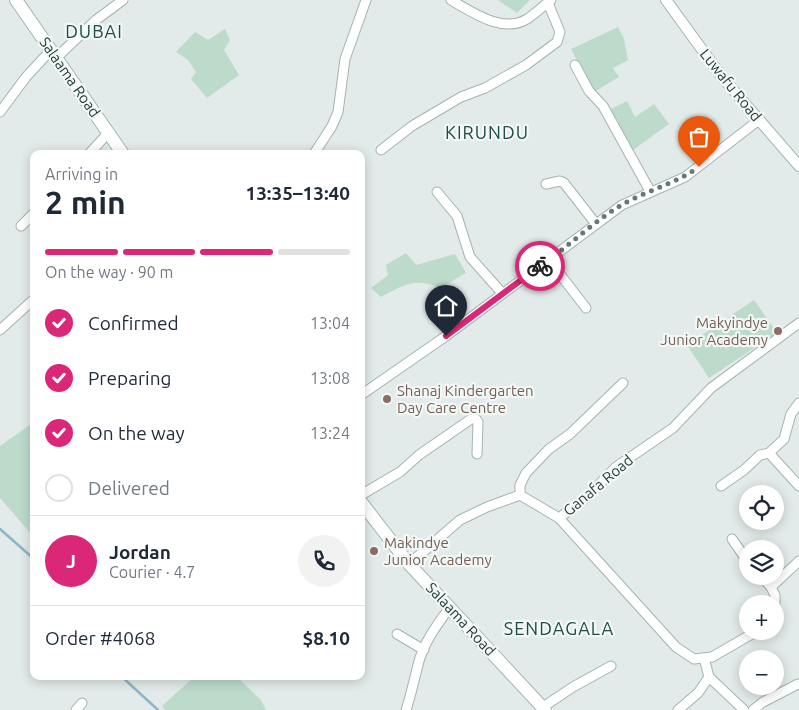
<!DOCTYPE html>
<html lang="en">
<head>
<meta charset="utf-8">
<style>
  :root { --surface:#fff; --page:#f2f2f3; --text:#1f2937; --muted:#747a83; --line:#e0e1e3; --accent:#db2777 }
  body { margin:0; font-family:Ubuntu,sans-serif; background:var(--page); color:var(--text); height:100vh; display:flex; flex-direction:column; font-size:19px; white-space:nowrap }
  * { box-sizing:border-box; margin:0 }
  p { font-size:16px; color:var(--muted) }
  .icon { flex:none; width:28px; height:28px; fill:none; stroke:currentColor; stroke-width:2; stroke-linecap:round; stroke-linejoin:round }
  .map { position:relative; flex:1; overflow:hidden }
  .drawer { position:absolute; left:30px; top:150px; width:335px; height:530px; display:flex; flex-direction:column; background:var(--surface); border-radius:10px; box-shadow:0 2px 12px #0003 }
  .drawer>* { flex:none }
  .buttons { position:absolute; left:739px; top:485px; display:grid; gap:10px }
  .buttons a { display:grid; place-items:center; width:45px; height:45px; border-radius:50%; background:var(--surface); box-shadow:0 2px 12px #0003; font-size:25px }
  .pin { position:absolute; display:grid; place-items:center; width:42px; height:42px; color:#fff; margin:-51px -21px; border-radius:50% 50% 50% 0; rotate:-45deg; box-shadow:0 0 5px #0007 }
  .pin .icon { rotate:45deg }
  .courier { position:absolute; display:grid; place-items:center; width:50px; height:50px; margin:-25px; border:4px solid #db2777; border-radius:50%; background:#fff; color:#222; box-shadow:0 1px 6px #0007 }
  .overview em { font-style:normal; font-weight:700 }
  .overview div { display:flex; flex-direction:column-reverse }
  .overview { display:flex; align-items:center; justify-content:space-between; height:85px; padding:0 15px }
  h1 { font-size:32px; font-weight:700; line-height:38px }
  .bar { display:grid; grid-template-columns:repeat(4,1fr); gap:8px 5px; align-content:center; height:60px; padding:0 15px }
  .bar i { height:6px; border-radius:4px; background:var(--line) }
  .bar .on { background:var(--accent) }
  .bar p { grid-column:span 4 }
  .line { display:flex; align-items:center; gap:12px; padding:0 15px; border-top:1px solid var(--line) }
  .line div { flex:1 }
  .round { display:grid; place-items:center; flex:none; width:52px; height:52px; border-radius:26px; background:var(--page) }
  ol { padding:0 15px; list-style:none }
  li { display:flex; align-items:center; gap:15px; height:55px }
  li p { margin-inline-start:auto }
  li .icon { padding:5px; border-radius:50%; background:var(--accent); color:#fff; stroke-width:4 }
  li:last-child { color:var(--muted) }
  li i { width:28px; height:28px; border:2px solid var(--line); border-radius:50% }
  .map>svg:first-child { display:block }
  .green { fill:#bcdbcb }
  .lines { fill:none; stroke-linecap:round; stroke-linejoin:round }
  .stream { stroke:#8db5cc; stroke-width:2.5 }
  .minor-casing { stroke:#a5b3b1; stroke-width:11 }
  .tertiary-casing { stroke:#a5b3b1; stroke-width:12 }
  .secondary-casing { stroke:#a1b6b3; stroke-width:14 }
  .minor { stroke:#fff; stroke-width:9 }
  .tertiary { stroke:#fff; stroke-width:10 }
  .secondary { stroke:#fff; stroke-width:12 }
  .done { stroke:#667977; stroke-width:5; stroke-dasharray:0 9 }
  .route { stroke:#db2777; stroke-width:6 }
  .education-dot { fill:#8d6e63; stroke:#f2f8f6; stroke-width:2 }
  .labels { text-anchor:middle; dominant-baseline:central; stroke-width:4.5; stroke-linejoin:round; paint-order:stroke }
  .street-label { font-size:15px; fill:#233b39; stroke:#f2f8f6 }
  .education-label { font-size:15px; fill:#785e54; stroke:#f2f8f6; text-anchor:start }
  .quarter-label { font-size:18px; letter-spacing:1px; fill:#204b4a; stroke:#f2f8f6 }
</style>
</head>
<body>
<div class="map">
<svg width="799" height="710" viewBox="0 0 799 710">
  <rect width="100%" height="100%" fill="#e2ebe9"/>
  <g class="green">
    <polygon points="498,0 530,0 517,13"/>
    <polygon points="618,27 624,39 628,60 613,68 619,77 594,92 571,49"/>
    <polygon points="225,29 230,40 224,50 239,75 207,98 191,79 196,72 188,60 176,52 195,32 208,40"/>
    <polygon points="627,101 635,117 654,104 669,124 633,150 620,128 618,120 613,119 609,110"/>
    <path d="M406,253L416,265L455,254L466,273L440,288C416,277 403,285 381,297L371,288L388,275L386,265Z"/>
    <polygon points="754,300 777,333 709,378 687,345"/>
    <polygon points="34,422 34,537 0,498 0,446"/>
    <polygon points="195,676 236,676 261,700 266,710 165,710 162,706"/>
  </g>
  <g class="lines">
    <g class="stream">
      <polyline points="0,529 34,559"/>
      <polyline points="121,676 158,710"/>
    </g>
    <defs>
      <g id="minor">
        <path d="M451,0C472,12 503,34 527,19C535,14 543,6 551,0"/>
        <polyline points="56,58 96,20 123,0"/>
        <polyline points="575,65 589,91 603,106 650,191"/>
        <polyline points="0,112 26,77 51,50"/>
        <polyline points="381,150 412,126 461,97 485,88 526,65 557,42 560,32 548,3"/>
        <polyline points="89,154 109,132"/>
        <polyline points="314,154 332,126 338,112 345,59 366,0"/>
        <polyline points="546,184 560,181 564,183 596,224"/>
        <polyline points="437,192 457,216 470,257 502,293"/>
        <polyline points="21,226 34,213"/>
        <polyline points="549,260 586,308"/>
        <polyline points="0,330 34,299"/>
        <polyline points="361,395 446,336 622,205 685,177 759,120"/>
        <polyline points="769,453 799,486"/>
        <polyline points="721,486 744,470 760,455 769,453 784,439 791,414 799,403"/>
        <polyline points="361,495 400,472 419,455 471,419 476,419 478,422 477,454"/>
        <polyline points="520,495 520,485 526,473 549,449 570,434 623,383"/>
        <polyline points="559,518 676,647 694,659 712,657 757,631"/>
        <polyline points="732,539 748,562"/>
        <polyline points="409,564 460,520 487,507 520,495 559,518 586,498 616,467 673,428 711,388 799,323"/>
        <polyline points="761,576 771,587"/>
        <polyline points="775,612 775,595 771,587 799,561"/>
        <polyline points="397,634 424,650"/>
        <polyline points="709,677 744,710"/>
        <polyline points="543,707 573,687 611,666"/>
        <polyline points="76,710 82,703"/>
        <path d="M406,710C411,695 414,680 418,665C423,643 437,625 450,607"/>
        <polyline points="678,710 698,693 709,677 704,658"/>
        <polyline points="753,710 763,702 798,684"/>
      </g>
      <polyline id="tertiary" points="666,0 722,77 799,166"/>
      <g id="secondary">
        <polyline points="16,0 123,154"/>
        <polyline points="361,502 409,564 545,710"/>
      </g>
    </defs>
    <use href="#minor" class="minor-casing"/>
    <use href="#tertiary" class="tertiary-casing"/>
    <use href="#secondary" class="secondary-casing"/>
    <use href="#minor" class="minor"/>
    <use href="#tertiary" class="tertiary"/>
    <use href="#secondary" class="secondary"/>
  </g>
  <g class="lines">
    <path class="done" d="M540,266C568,247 594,221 623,204C648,190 675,184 699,167"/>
    <polyline class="route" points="446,336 540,266"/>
  </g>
  <g class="education-dot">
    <circle cx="778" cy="331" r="5"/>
    <circle cx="387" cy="399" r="5"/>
    <circle cx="374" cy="551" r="5"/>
  </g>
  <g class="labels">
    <g class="street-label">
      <text transform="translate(70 77) rotate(55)">Salaama Road</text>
      <text transform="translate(731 85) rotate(51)">Luwafu Road</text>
      <text transform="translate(598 485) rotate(-40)">Ganafa Road</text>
      <text transform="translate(461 619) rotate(47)">Salaama Road</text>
    </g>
    <g class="education-label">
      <text x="768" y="322" text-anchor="end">Makyindye<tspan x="768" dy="17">Junior Academy</tspan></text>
      <text x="397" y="390">Shanaj Kindergarten<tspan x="397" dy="17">Day Care Centre</tspan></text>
      <text x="384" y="542">Makindye<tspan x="384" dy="17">Junior Academy</tspan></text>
    </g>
    <g class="quarter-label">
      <text x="94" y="31">DUBAI</text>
      <text x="487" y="132">KIRUNDU</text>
      <text x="559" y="628">SENDAGALA</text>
    </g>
  </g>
</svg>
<div class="buttons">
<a><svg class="icon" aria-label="locate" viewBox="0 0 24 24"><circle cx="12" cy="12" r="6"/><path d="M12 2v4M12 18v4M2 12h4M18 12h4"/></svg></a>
<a><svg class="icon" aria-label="layers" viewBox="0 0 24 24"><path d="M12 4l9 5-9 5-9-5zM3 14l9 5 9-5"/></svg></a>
<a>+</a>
<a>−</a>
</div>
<div class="pin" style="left:699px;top:167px;background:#ea580c"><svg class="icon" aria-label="bag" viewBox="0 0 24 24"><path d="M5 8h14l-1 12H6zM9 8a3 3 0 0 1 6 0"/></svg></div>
<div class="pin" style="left:446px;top:336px;background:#1f2937"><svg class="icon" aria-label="home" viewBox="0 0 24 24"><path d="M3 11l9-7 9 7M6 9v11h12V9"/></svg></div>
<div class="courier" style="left:540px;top:266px"><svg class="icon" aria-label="bike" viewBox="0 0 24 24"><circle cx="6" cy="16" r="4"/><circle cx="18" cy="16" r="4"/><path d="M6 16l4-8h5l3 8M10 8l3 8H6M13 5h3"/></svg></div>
<section class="drawer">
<div class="overview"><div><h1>2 min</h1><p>Arriving in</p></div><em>13:35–13:40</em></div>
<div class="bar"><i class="on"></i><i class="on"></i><i class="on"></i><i></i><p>On the way · 90 m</p></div>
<ol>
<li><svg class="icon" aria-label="check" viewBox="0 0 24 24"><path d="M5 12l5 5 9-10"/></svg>Confirmed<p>13:04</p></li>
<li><svg class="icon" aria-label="check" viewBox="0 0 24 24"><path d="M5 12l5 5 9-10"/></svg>Preparing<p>13:08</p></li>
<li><svg class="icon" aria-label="check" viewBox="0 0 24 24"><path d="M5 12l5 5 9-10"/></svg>On the way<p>13:24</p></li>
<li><i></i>Delivered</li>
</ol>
<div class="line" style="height:90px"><b class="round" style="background:var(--accent);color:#fff">J</b><div><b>Jordan</b><p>Courier · 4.7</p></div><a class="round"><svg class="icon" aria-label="phone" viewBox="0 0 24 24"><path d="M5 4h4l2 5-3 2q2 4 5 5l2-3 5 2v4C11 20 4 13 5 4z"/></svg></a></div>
<div class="line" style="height:65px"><div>Order #4068</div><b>$8.10</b></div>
</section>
</div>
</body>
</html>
